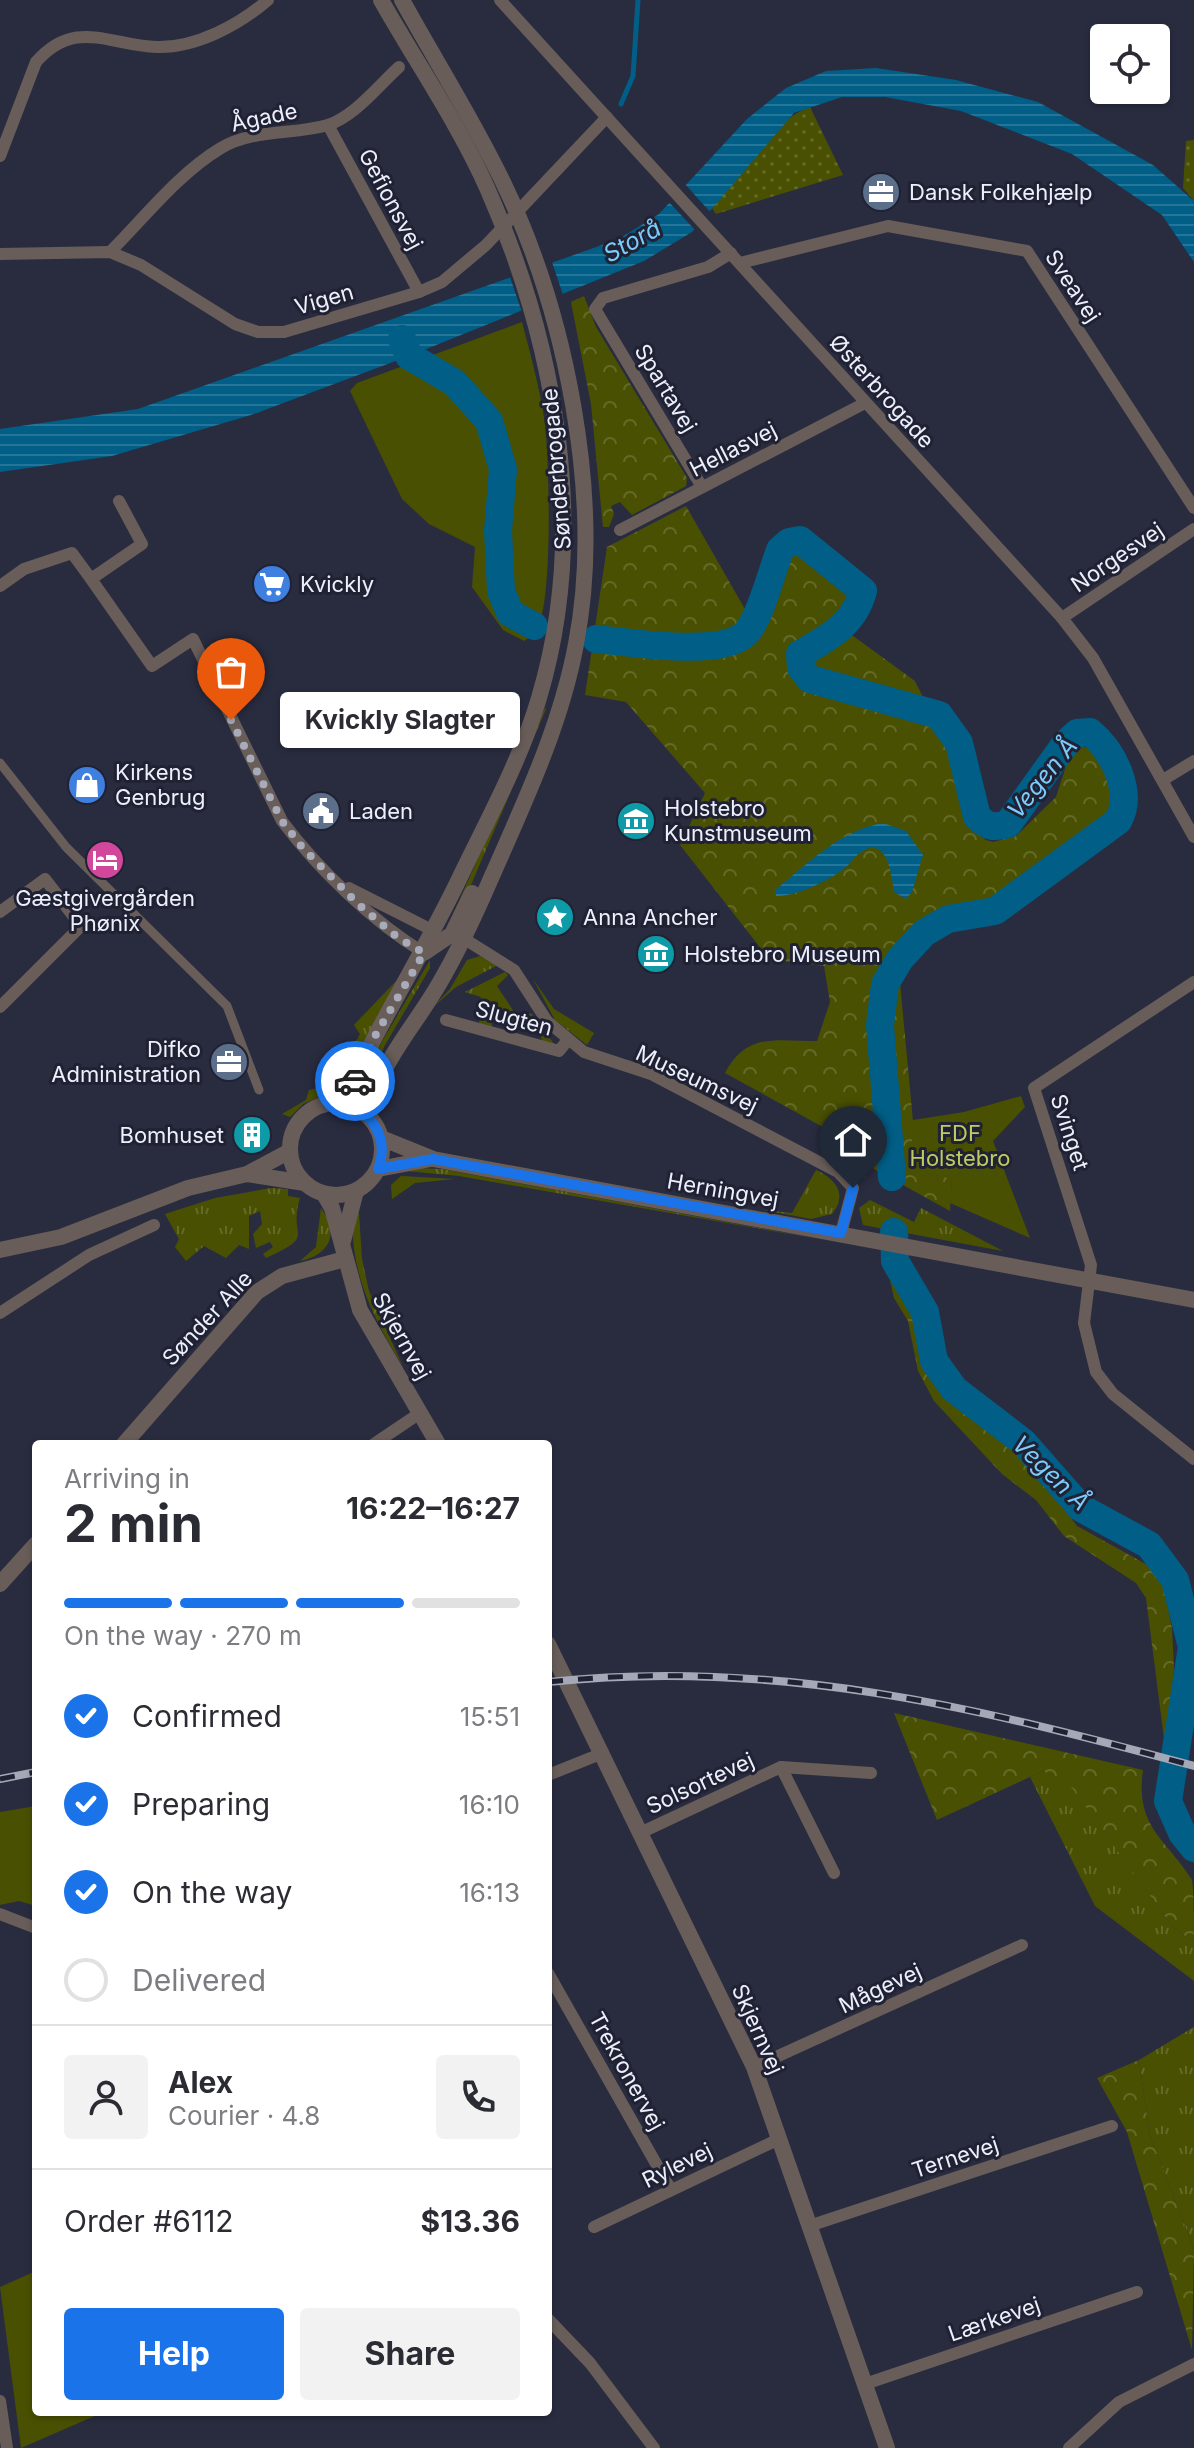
<!DOCTYPE html>
<html lang="en">
<head>
<meta charset="utf-8">
<style>
  :root { --surface:#fff; --page:#f2f2f3; --text:#2b2b33; --muted:#7c7c81; --line:#e1e1e2; --accent:#1a73e8 }
  body { margin:0; font-family:Inter,sans-serif; background:var(--page); color:var(--text); height:100vh; display:flex; flex-direction:column; font-size:30px; white-space:nowrap }
  * { box-sizing:border-box; margin:0 }
  p { font-size:26px; color:var(--muted) }
  .icon { flex:none; width:44px; height:44px; fill:none; stroke:currentColor; stroke-width:2; stroke-linecap:round; stroke-linejoin:round }
  .map { position:relative; flex:1; overflow:hidden }
  .drawer { position:absolute; left:32px; top:1440px; width:520px; height:976px; display:flex; flex-direction:column; background:var(--surface); border-radius:8px; box-shadow:0 2px 6px #0004 }
  .drawer>* { flex:none }
  .buttons { position:absolute; left:1090px; top:24px; display:grid; gap:16px }
  .buttons a { display:grid; place-items:center; width:80px; height:80px; border-radius:8px; background:var(--surface); box-shadow:0 2px 6px #0004; font-size:40px }
  .pin { position:absolute; display:grid; place-items:center; width:68px; height:68px; color:#fff; margin:-82px -34px; border-radius:50% 50% 50% 0; rotate:-45deg; box-shadow:0 0 8px #0007 }
  .pin .icon { rotate:45deg }
  .courier { position:absolute; display:grid; place-items:center; width:80px; height:80px; margin:-40px; border:6px solid #1a73e8; border-radius:50%; background:#fff; color:#222; box-shadow:0 2px 10px #0007 }
  .bubble { position:absolute; height:56px; border-radius:8px; background:var(--surface); box-shadow:0 2px 6px #0004; font-size:26px; font-weight:700; line-height:56px; text-align:center }
  .head em { font-style:normal; font-weight:700 }
  .head div { display:flex; flex-direction:column-reverse }
  .head { display:flex; align-items:center; justify-content:space-between; height:136px; padding:0 32px }
  h1 { font-size:52px; font-weight:700; line-height:60px }
  .bar { display:grid; grid-template-columns:repeat(4,1fr); gap:12px 8px; align-content:center; height:96px; padding:0 32px }
  .bar i { height:10px; border-radius:6px; background:var(--line) }
  .bar .selected { background:var(--accent) }
  .bar p { grid-column:span 4 }
  .line { display:flex; align-items:center; gap:20px; padding:0 32px; border-top:2px solid var(--line) }
  .line div { flex:1 }
  .round { display:grid; place-items:center; flex:none; width:84px; height:84px; border-radius:8px; background:var(--page) }
  ol { padding:0 32px; list-style:none }
  li { display:flex; align-items:center; gap:24px; height:88px }
  li p { margin-inline-start:auto }
  li .icon { padding:8px; border-radius:50%; background:var(--accent); color:#fff; stroke-width:4 }
  li:last-child { color:var(--muted) }
  li i { width:44px; height:44px; border:4px solid var(--line); border-radius:50% }
  .cta { display:flex; gap:16px; margin-top:auto; padding:16px 32px }
  .cta a { flex:1; height:92px; border-radius:8px; background:var(--accent); color:#fff; font-size:32px; font-weight:700; line-height:92px; text-align:center }
  .cta a+a { background:var(--page); color:var(--text) }
  .map>svg:first-child { display:block }
  .grass { fill:url(#grass-tufts) }
  .forest { fill:url(#forest-crowns) }
  .park { fill:#4a5002 }
  .garden { fill:url(#garden-dots) }
  .water { fill:url(#water-rules) }
  .pier { fill:#292c3f }
  .lines { fill:none; stroke-linecap:round; stroke-linejoin:round }
  .stream { stroke:#005e87; stroke-width:5 }
  .river { stroke:#005e87; stroke-width:28 }
  .pedestrian { stroke:#685d59; stroke-width:9 }
  .minor { stroke:#685d59; stroke-width:12 }
  .tertiary { stroke:#685d59; stroke-width:16 }
  .rail-casing { stroke:#a5a8b7; stroke-width:8 }
  .rail { stroke:#202234; stroke-width:5; stroke-dasharray:15; stroke-linecap:butt }
  .done { stroke:#a8abba; stroke-width:8; stroke-dasharray:0 14.4 }
  .route { stroke:#1a73e8; stroke-width:10 }
  .labels { text-anchor:middle; dominant-baseline:central; stroke-width:6; stroke-linejoin:round; paint-order:stroke }
  .street-label { font-size:22px; fill:#eceffc; stroke:#202234 }
  .poi-label { font-size:22px; fill:#eceffc; stroke:#202234; text-anchor:start }
  .park-label { font-size:22px; fill:#beca62; stroke:#202234 }
  .water-label { font-size:24px; font-style:italic; fill:#7bcbfb; stroke:#202234 }
</style>
</head>
<body>
<div class="map">
<svg width="1194" height="2448" viewBox="0 0 1194 2448">
  <defs>
    <pattern id="grass-tufts" width="24" height="20" patternUnits="userSpaceOnUse" patternTransform="scale(2)"><rect width="24" height="20" fill="#4a5002"/><path d="M3 7l-1-3M5 7V3M7 7l1-3M15 17l-1-3M17 17v-4M19 17l1-3" fill="none" stroke="#646a28"/></pattern>
    <pattern id="forest-crowns" width="20" height="18" patternUnits="userSpaceOnUse" patternTransform="scale(2)"><rect width="20" height="18" fill="#4a5002"/><path d="M2 6a3 3 0 1 1 6 0M12 15a3 3 0 1 1 6 0" fill="none" stroke="#646a28"/></pattern>
    <pattern id="garden-dots" width="8" height="8" patternUnits="userSpaceOnUse" patternTransform="scale(2)"><rect width="8" height="8" fill="#4a5002"/><path d="M2 2h.1M6 6h.1" fill="none" stroke="#646a28" stroke-width="1.8" stroke-linecap="round"/></pattern>
    <pattern id="water-rules" width="6" height="5" patternUnits="userSpaceOnUse" patternTransform="scale(2)"><rect width="6" height="5" fill="#005e87"/><path d="M0 2.5h6" fill="none" stroke="#257599"/></pattern>
  </defs>
  <rect width="100%" height="100%" fill="#292c3f"/>
  <g class="grass">
    <polygon points="545,708 546,709 462,906 451,919"/>
    <polygon points="480,956 498,965 456,987 432,1008 450,989 467,960"/>
    <polygon points="430,960 430,968 385,1045 366,1090 361,1088 377,1050"/>
    <polygon points="505,972 508,975 497,986 518,1018 531,1013 555,1045 542,1041 539,1030 492,1017 492,1027 479,1025 481,997 465,992"/>
    <polygon points="533,979 554,1009 594,1033 587,1045 555,1020"/>
    <polygon points="397,980 339,1088 303,1104 290,1117 282,1114 306,1100 309,1090 331,1085 360,1034 354,1025"/>
    <polygon points="828,1144 867,1178 822,1155"/>
    <polygon points="414,1168 442,1169 818,1239 459,1176 407,1171"/>
    <path d="M816,1170C836,1179 848,1195 832,1214L811,1219L764,1210L792,1213Z"/>
    <polygon points="401,1176 454,1179 415,1183 392,1199 391,1185"/>
    <path d="M271,1188L288,1189V1196L300,1198C287,1239 319,1234 266,1258L263,1254L273,1247L270,1242L256,1248L253,1234L262,1224L260,1211L249,1216V1249L239,1245L226,1258L204,1246L186,1261L175,1247L179,1239L165,1214L215,1198Z"/>
    <polygon points="870,1200 914,1222 921,1208 1003,1251 863,1225 859,1208"/>
    <path d="M321,1208C340,1233 330,1255 300,1261L316,1247Z"/>
    <path d="M353,1212L359,1213L362,1259L369,1291L403,1367C373,1317 349,1272 353,1212Z"/>
    <polygon points="1043,1771 1072,1787 1172,1926 1194,1943 1194,1981 1095,1906 1030,1777"/>
    <polygon points="1194,2027 1194,2249 1150,2136 1139,2060"/>
  </g>
  <g class="forest">
    <polygon points="584,296 596,327 687,478 686,486 632,515 620,502 611,506 614,514 609,527 603,527 591,404 571,302"/>
    <path d="M686,506L746,611L785,558L801,551L849,590V633L915,681L948,748L972,829L986,840L993,842L1016,836L1056,797L1071,751L1082,746L1092,750L1117,793L1111,815L999,901L920,928L897,951L913,1121L952,1179L950,1211L874,1169L841,1137L725,1073C747,1032 776,1041 817,1041L830,1002L824,966L769,959L680,845L705,793L626,702L585,695L607,547Z"/>
    <polygon points="885,1257 918,1322 925,1367 948,1399 1023,1453 1077,1526 1153,1568 1164,1589 1172,1628 1174,1670 1165,1746 1146,1598 1136,1583 1064,1536 1036,1500 1002,1474 934,1401 918,1371 908,1321 894,1298"/>
    <path d="M894,1713L1143,1770C1135,1828 1165,1837 1192,1880C1194,1893 1194,1927 1194,1943L1172,1926L1072,1788L1043,1771L937,1820Z"/>
    <polygon points="1139,2060 1150,2136 1194,2249 1192,2350 1127,2132 1097,2078"/>
  </g>
  <g class="park">
    <path d="M522,322C531,356 540,389 545,424C549,459 554,609 535,633C532,637 528,638 524,641L503,630L472,587L475,547L429,524L402,499L350,391L357,383Z"/>
    <polygon points="1021,1096 1025,1107 993,1141 1030,1238 950,1203 952,1179 911,1169 913,1120 964,1112"/>
    <polygon points="36,1806 36,1906 19,1901 0,1905 0,1812"/>
    <polygon points="36,2271 36,2412 104,2412 21,2448 0,2287"/>
  </g>
  <g class="garden">
    <path d="M810,107L843,175L716,214L712,208C737,178 773,119 810,107Z"/>
    <polygon points="1194,140 1194,201 1183,188 1186,141"/>
  </g>
  <g class="water">
    <polygon points="876,68 956,80 1038,102 1153,165 1194,201 1194,262 1162,215 1072,154 961,111 885,97 842,97 794,113 692,232 644,261 409,356 251,415 112,456 0,472 0,429 138,409 619,239 659,214 747,119 786,88 826,71"/>
    <path d="M883,823L906,831L923,855L912,892L906,899L894,892C892,878 888,836 863,851C856,854 851,863 845,868C830,880 795,897 776,896L775,890C809,863 839,831 883,823Z"/>
  </g>
  <g class="pier">
    <polygon points="684,183 712,214 697,232 667,200"/>
    <polygon points="551,259 564,298 523,315 509,274"/>
  </g>
  <g class="lines">
    <polyline class="stream" points="621,104 633,76 638,0"/>
    <g class="river">
      <polyline points="402,339 409,356 455,383 489,421 503,469 498,531 501,591 510,613 534,626"/>
      <path d="M596,639C629,642 726,659 748,631C761,615 772,571 780,550L789,542L800,540L863,591C854,625 829,637 800,654L801,668L810,679L939,715L959,743L977,817C988,827 994,828 1008,824L1066,743L1077,733L1090,732C1114,752 1134,793 1118,821L995,911L948,919L924,933L900,959L885,984L880,1025L892,1177"/>
      <polyline points="894,1232 895,1261 925,1312 934,1361 954,1389 1023,1442 1081,1508 1149,1545 1175,1580 1192,1647 1168,1801 1182,1833 1194,1848"/>
    </g>
    <polyline class="pedestrian" points="0,763 66,847 227,1006 259,1090"/>
    <g class="minor">
      <polyline points="500,0 1062,618 1093,658 1194,837"/>
      <polyline points="328,125 419,292"/>
      <path d="M0,156L36,62C76,17 109,46 157,47C196,48 239,25 268,0"/>
      <path d="M110,252C144,218 179,173 221,148C253,129 293,135 328,125C355,116 378,86 399,67"/>
      <polyline points="0,254 110,252 141,265 235,324 258,332 284,332 419,292 442,282 486,245 607,117"/>
      <polyline points="740,263 888,226 1027,251 1194,508"/>
      <polyline points="702,487 595,309 603,298 708,267 731,253"/>
      <polyline points="620,530 865,403"/>
      <path d="M91,579L152,666L193,639L282,821C319,870 372,921 424,953"/>
      <polyline points="0,586 24,569 72,553 91,579 142,544 119,501"/>
      <polyline points="1062,618 1194,529"/>
      <polyline points="1163,780 1194,761"/>
      <polyline points="349,888 434,931"/>
      <polyline points="0,912 45,879 81,926 0,1007"/>
      <polyline points="463,938 514,970 547,1021 584,1052 651,1074 838,1172 853,1188 841,1233"/>
      <polyline points="1194,982 1034,1088 1091,1265 1084,1323 1096,1372 1113,1394 1194,1459"/>
      <polyline points="446,1020 559,1051 567,1041"/>
      <polyline points="0,1313 89,1255 154,1225"/>
      <polyline points="374,1444 420,1413"/>
      <polyline points="781,1767 834,1873"/>
      <polyline points="548,1775 603,1753"/>
      <polyline points="640,1833 781,1767 871,1773"/>
      <polyline points="0,1914 36,1928"/>
      <polyline points="548,1973 671,2190"/>
      <polyline points="754,2067 1022,1945"/>
      <polyline points="809,2226 1112,2126"/>
      <polyline points="594,2227 779,2139"/>
      <polyline points="548,2319 590,2363 654,2448"/>
      <polyline points="865,2384 1137,2292"/>
      <polyline points="0,2401 7,2448"/>
      <polyline points="1069,2448 1119,2402 1194,2364"/>
    </g>
    <g class="tertiary">
      <polyline points="424,953 452,934 472,893"/>
      <circle cx="336" cy="1149" r="46"/>
      <path d="M338,1104C355,1082 363,1059 376,1035C404,982 435,930 461,875C489,817 521,759 539,698C589,530 557,348 488,190C460,126 416,62 381,0"/>
      <path d="M368,1116C378,1064 413,1029 439,984C459,950 476,913 492,876C525,801 561,725 576,644C604,499 566,312 502,180C472,118 435,60 402,0"/>
      <polyline points="381,1138 433,1159 1194,1300"/>
      <polyline points="378,1169 431,1159"/>
      <polyline points="247,1174 305,1183"/>
      <polyline points="324,1194 332,1208 360,1310 438,1444"/>
      <polyline points="343,1241 356,1191"/>
      <polyline points="0,1250 61,1237 188,1188 247,1174 290,1151"/>
      <polyline points="124,1444 257,1292 282,1276 345,1259"/>
      <polyline points="0,1584 36,1544"/>
      <polyline points="548,1644 754,2067 887,2448"/>
    </g>
    <defs>
      <g id="rail">
        <path d="M548,1682C776,1658 976,1707 1194,1766"/>
        <polyline points="0,1779 36,1772"/>
      </g>
    </defs>
    <use href="#rail" class="rail-casing"/>
    <use href="#rail" class="rail"/>
  </g>
  <g class="lines">
    <polyline class="done" points="231,720 282,821 302,847 358,904 397,937 424,953 375,1036 355,1081"/>
    <path class="route" d="M355,1081L338,1104C371,1108 390,1137 378,1169L433,1159L841,1233L853,1188"/>
  </g>
  <defs>
    <symbol id="office-disc" viewBox="-11 -11 22 22"><circle r="9.5" fill="#5c6f8a" stroke="#202234"/><path d="M-6-3h4V-5.5h4V-3h4V5H-6ZM-1-4.5V-3h2v-1.5ZM-6 0V1H6V0Z" fill="#fff"/></symbol>
    <symbol id="supermarket-disc" viewBox="-11 -11 22 22"><circle r="9.5" fill="#3f7fe0" stroke="#202234"/><path d="M-6-5.5h2.5l.6 2H6L4.5 2H-2.5L-4.4-4H-6ZM-1.5 3.2a1.3 1.3 0 1 0 .1 0ZM3 3.2a1.3 1.3 0 1 0 .1 0Z" fill="#fff"/></symbol>
    <symbol id="shop-disc" viewBox="-11 -11 22 22"><circle r="9.5" fill="#3f7fe0" stroke="#202234"/><path d="M-5-2.5h2.3a2.7 3.5 0 0 1 5.4 0H5L5.5 6h-11ZM-1.5-2.5h3a1.5 2.3 0 0 0-3 0Z" fill="#fff"/></symbol>
    <symbol id="civic-disc" viewBox="-11 -11 22 22"><circle r="9.5" fill="#5c6f8a" stroke="#202234"/><path d="M-.6-6.5H3V-4.5H.6V-3L4-1V1h2V6H-6V1h2V-1L-.6-3ZM-1.2 2.5V6h2.4V2.5Z" fill="#fff"/></symbol>
    <symbol id="museum-disc" viewBox="-11 -11 22 22"><circle r="9.5" fill="#0f9aa8" stroke="#202234"/><path d="M0-6L6-3V-2H-6V-3ZM-5-1h2V3h-2ZM-1-1h2V3h-2ZM3-1h2V3H3ZM-6 4H6V6H-6Z" fill="#fff"/></symbol>
    <symbol id="hotel-disc" viewBox="-11 -11 22 22"><circle r="9.5" fill="#d1479c" stroke="#202234"/><path d="M-6-4.5h1.5V1H6V5H4.5V3h-9V5H-6ZM-4 0a1.8 1.8 0 1 1 3.6 0ZM.5 0V-2.5h3Q6-2.5 6 0Z" fill="#fff"/></symbol>
    <symbol id="sight-disc" viewBox="-11 -11 22 22"><circle r="9.5" fill="#0f9aa8" stroke="#202234"/><path d="M0-6L1.8-2.2L6-1.7L2.9 1.2L3.7 5.4L0 3.3L-3.7 5.4L-2.9 1.2L-6-1.7L-1.8-2.2Z" fill="#fff"/></symbol>
    <symbol id="building-disc" viewBox="-11 -11 22 22"><circle r="9.5" fill="#0f9aa8" stroke="#202234"/><path d="M-4-6H4V6H1V3H-1V6H-4ZM-2.5-4.3h1.7v1.8h-1.7ZM.8-4.3h1.7v1.8H.8ZM-2.5-1h1.7V.8h-1.7ZM.8-1h1.7V.8H.8Z" fill="#fff"/></symbol>
  </defs>
  <g fill-rule="evenodd">
    <use href="#office-disc" x="859" y="170" width="44" height="44"/>
    <use href="#supermarket-disc" x="250" y="562" width="44" height="44"/>
    <use href="#shop-disc" x="65" y="763" width="44" height="44"/>
    <use href="#civic-disc" x="299" y="789" width="44" height="44"/>
    <use href="#museum-disc" x="614" y="799" width="44" height="44"/>
    <use href="#hotel-disc" x="83" y="838" width="44" height="44"/>
    <use href="#sight-disc" x="533" y="895" width="44" height="44"/>
    <use href="#museum-disc" x="634" y="932" width="44" height="44"/>
    <use href="#office-disc" x="207" y="1040" width="44" height="44"/>
    <use href="#building-disc" x="230" y="1113" width="44" height="44"/>
  </g>
  <g class="labels">
    <g class="street-label">
      <text transform="translate(264 117) rotate(-12)">Ågade</text>
      <text transform="translate(391 199) rotate(62)">Gefionsvej</text>
      <text transform="translate(1073 286) rotate(57)">Sveavej</text>
      <text transform="translate(324 299) rotate(-16)">Vigen</text>
      <text transform="translate(666 388) rotate(59)">Spartavej</text>
      <text transform="translate(882 391) rotate(48)">Østerbrogade</text>
      <text transform="translate(733 449) rotate(-27)">Hellasvej</text>
      <text transform="translate(556 469) rotate(-95)">Sønderbrogade</text>
      <text transform="translate(1117 557) rotate(-34)">Norgesvej</text>
      <text transform="translate(514 1018) rotate(15)">Slugten</text>
      <text transform="translate(697 1079) rotate(25)">Museumsvej</text>
      <text transform="translate(1070 1132) rotate(72)">Svinget</text>
      <text transform="translate(723 1190) rotate(10)">Herningvej</text>
      <text transform="translate(207 1318) rotate(-47)">Sønder Alle</text>
      <text transform="translate(402 1336) rotate(61)">Skjernvej</text>
      <text transform="translate(700 1783) rotate(-25)">Solsortevej</text>
      <text transform="translate(880 1988) rotate(-25)">Mågevej</text>
      <text transform="translate(758 2029) rotate(66)">Skjernvej</text>
      <text transform="translate(627 2071) rotate(61)">Trekronervej</text>
      <text transform="translate(955 2157) rotate(-18)">Ternevej</text>
      <text transform="translate(677 2165) rotate(-26)">Rylevej</text>
      <text transform="translate(994 2319) rotate(-19)">Lærkevej</text>
    </g>
    <g class="poi-label">
      <text x="909" y="192">Dansk Folkehjælp</text>
      <text x="300" y="584">Kvickly</text>
      <text x="115" y="772">Kirkens<tspan x="115" dy="25">Genbrug</tspan></text>
      <text x="664" y="808">Holstebro<tspan x="664" dy="25">Kunstmuseum</tspan></text>
      <text x="349" y="811">Laden</text>
      <text x="105" y="898" text-anchor="middle">Gæstgivergården<tspan x="105" dy="25">Phønix</tspan></text>
      <text x="583" y="917">Anna Ancher</text>
      <text x="684" y="954">Holstebro Museum</text>
      <text x="201" y="1049" text-anchor="end">Difko<tspan x="201" dy="25">Administration</tspan></text>
      <text x="224" y="1135" text-anchor="end">Bomhuset</text>
    </g>
    <g class="park-label">
      <text x="960" y="1133">FDF<tspan x="960" dy="25">Holstebro</tspan></text>
    </g>
    <g class="water-label">
      <text transform="translate(632 241) rotate(-29)">Storå</text>
      <text transform="translate(1042 778) rotate(-51)">Vegen Å</text>
      <text transform="translate(1051 1473) rotate(44)">Vegen Å</text>
    </g>
  </g>
</svg>
<div class="buttons">
<a><svg class="icon" aria-label="locate" viewBox="0 0 24 24"><circle cx="12" cy="12" r="6"/><path d="M12 2v4M12 18v4M2 12h4M18 12h4"/></svg></a>
</div>
<div class="pin" style="left:231px;top:720px;background:#ea580c"><svg class="icon" aria-label="bag" viewBox="0 0 24 24"><path d="M5 8h14l-1 12H6zM9 8a3 3 0 0 1 6 0"/></svg></div>
<div class="pin" style="left:853px;top:1188px;background:#1f2937"><svg class="icon" aria-label="home" viewBox="0 0 24 24"><path d="M3 11l9-7 9 7M6 9v11h12V9"/></svg></div>
<div class="courier" style="left:355px;top:1081px"><svg class="icon" aria-label="car" viewBox="0 0 24 24"><path d="M5 17H2v-5l4-1 3-4h7l3 4 3 1v5h-3M9 17h6M6 11h13"/><circle cx="7" cy="17" r="2"/><circle cx="17" cy="17" r="2"/></svg></div>
<div class="bubble" style="left:280px;top:692px;width:240px">Kvickly Slagter</div>
<section class="drawer">
<div class="head"><div><h1>2 min</h1><p>Arriving in</p></div><em>16:22–16:27</em></div>
<div class="bar"><i class="selected"></i><i class="selected"></i><i class="selected"></i><i></i><p>On the way · 270 m</p></div>
<ol>
<li><svg class="icon" aria-label="check" viewBox="0 0 24 24"><path d="M5 12l5 5 9-10"/></svg>Confirmed<p>15:51</p></li>
<li><svg class="icon" aria-label="check" viewBox="0 0 24 24"><path d="M5 12l5 5 9-10"/></svg>Preparing<p>16:10</p></li>
<li><svg class="icon" aria-label="check" viewBox="0 0 24 24"><path d="M5 12l5 5 9-10"/></svg>On the way<p>16:13</p></li>
<li><i></i>Delivered</li>
</ol>
<div class="line" style="height:144px"><a class="round"><svg class="icon" aria-label="person" viewBox="0 0 24 24"><circle cx="12" cy="8" r="4"/><path d="M4 21q1-7 8-7t8 7"/></svg></a><div><b>Alex</b><p>Courier · 4.8</p></div><a class="round"><svg class="icon" aria-label="phone" viewBox="0 0 24 24"><path d="M5 4h4l2 5-3 2q2 4 5 5l2-3 5 2v4C11 20 4 13 5 4z"/></svg></a></div>
<div class="line" style="height:104px"><div>Order #6112</div><b>$13.36</b></div>
<div class="cta"><a>Help</a><a>Share</a></div>
</section>
</div>
</body>
</html>
